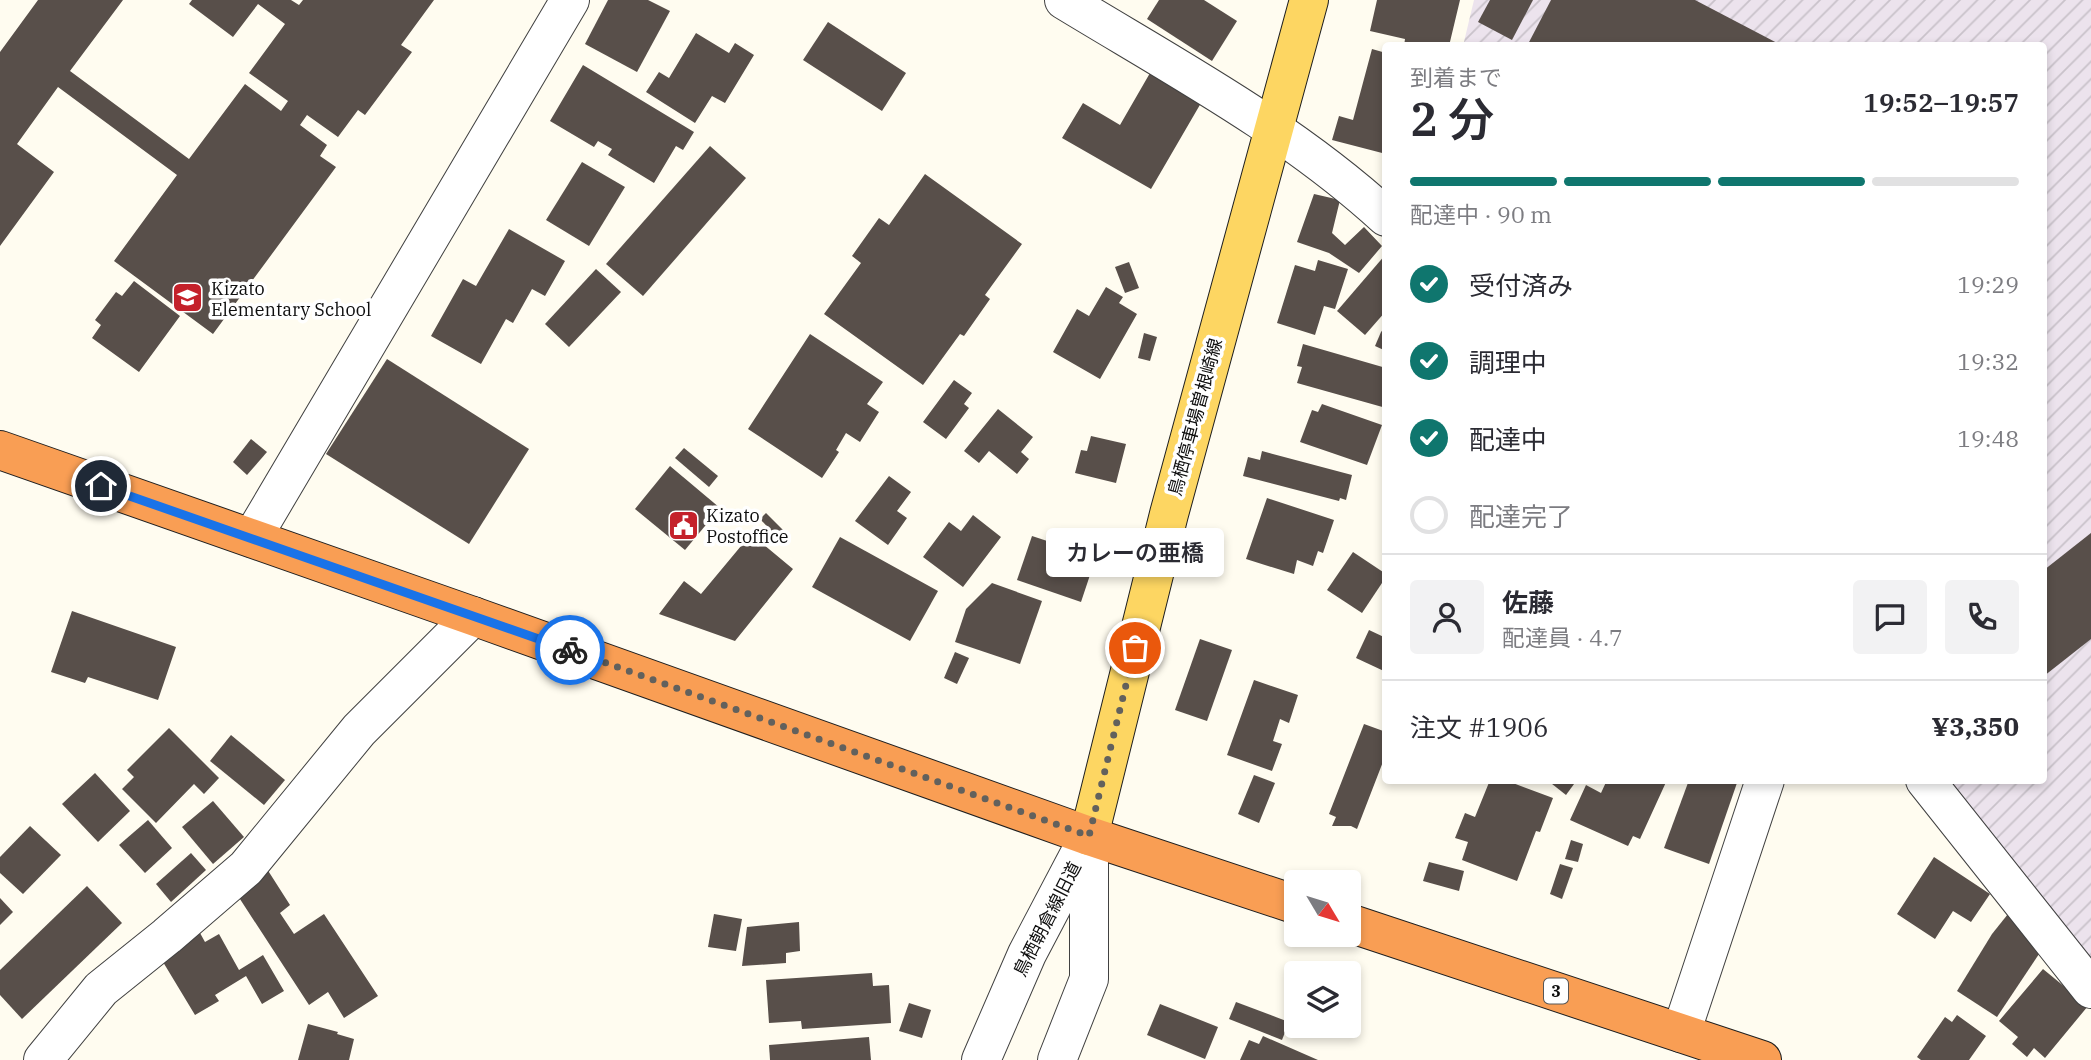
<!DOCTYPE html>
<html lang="ja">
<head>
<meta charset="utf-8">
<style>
  :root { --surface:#fff; --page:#f2f2f3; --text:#2b2b33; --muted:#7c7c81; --line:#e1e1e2; --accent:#0f766e }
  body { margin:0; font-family:"IBM Plex Serif","Noto Sans JP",serif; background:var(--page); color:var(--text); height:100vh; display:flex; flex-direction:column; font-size:26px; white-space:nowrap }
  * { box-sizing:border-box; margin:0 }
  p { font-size:23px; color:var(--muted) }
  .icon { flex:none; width:38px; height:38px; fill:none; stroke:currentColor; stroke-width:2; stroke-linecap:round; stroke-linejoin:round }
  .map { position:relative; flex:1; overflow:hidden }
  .details { position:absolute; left:1382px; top:42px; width:665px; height:742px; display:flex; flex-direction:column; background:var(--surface); border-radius:7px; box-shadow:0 4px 10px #0003 }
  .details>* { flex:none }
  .needle { width:46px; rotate:128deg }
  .fabs { position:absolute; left:1284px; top:870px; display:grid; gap:14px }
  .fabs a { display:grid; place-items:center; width:77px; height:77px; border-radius:7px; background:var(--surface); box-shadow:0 4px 10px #0003; font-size:35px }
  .pin { position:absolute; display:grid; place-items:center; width:60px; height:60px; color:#fff; margin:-30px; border:4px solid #fff; border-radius:50%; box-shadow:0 2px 7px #0007 }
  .courier { position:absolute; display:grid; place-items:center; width:70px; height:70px; margin:-35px; border:5px solid #1a73e8; border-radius:50%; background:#fff; color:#222; box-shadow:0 2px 9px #0007 }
  .bubble { position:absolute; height:49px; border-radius:7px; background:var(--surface); box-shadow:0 4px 10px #0003; font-size:23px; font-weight:600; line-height:49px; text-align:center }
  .head em { font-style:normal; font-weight:600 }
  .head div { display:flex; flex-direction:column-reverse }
  .head { display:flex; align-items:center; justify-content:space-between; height:119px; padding:0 28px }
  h1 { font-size:46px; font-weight:600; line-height:52px }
  .bar { display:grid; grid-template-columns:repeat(4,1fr); gap:10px 7px; align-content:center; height:84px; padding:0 28px }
  .bar i { height:9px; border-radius:5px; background:var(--line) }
  .bar .on { background:var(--accent) }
  .bar p { grid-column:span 4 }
  .line { display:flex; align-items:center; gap:18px; padding:0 28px; border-top:2px solid var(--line) }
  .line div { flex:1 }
  .round { display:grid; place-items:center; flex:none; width:74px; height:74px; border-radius:7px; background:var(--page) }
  ol { padding:0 28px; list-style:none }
  li { display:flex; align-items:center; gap:21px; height:77px }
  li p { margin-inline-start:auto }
  li .icon { padding:7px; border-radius:50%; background:var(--accent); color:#fff; stroke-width:4 }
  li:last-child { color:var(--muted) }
  li i { width:38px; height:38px; border:4px solid var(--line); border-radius:50% }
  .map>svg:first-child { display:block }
  .industrial { fill:url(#industrial-furrows) }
  .building { fill:#584f4a }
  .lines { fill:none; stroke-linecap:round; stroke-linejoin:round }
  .minor-casing { stroke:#414141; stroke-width:40 }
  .major-casing { stroke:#1f1f1f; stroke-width:40 }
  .highway-casing { stroke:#1f1f1f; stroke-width:40 }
  .minor { stroke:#fff; stroke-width:38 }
  .major { stroke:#fdd662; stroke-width:38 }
  .highway { stroke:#f99e54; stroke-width:38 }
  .done { stroke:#62615d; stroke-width:7; stroke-dasharray:0 12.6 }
  .route { stroke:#1a73e8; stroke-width:9 }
  .labels { text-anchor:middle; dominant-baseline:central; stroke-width:7; stroke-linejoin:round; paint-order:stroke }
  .shield { fill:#fff; stroke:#565656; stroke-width:2 }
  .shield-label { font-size:16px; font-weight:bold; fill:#0e0e0e }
  .poi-label { font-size:18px; fill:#0e0e0e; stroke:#fff; text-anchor:start }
  .street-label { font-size:18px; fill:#0e0e0e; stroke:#fff }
</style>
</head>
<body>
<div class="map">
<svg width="2091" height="1060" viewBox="0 0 2091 1060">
  <defs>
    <pattern id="industrial-furrows" width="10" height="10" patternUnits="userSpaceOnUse" patternTransform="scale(1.75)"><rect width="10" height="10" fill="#ece3ed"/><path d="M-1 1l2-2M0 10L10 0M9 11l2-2" fill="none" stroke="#c9c2ca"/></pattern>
  </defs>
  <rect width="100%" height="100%" fill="#fffcf0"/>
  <polygon class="industrial" points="1474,0 2091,0 2091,976 1934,781 2044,780 2044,46 1463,46"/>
  <g class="building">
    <polygon points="38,0 123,0 70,71 189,159 245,84 281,111 288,101 249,73 285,24 258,4 233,37 189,4 192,0 291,0 299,5 303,0 434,0 401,45 412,52 365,115 358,110 338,137 307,115 300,125 327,145 320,156 336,167 213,334 114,261 177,175 58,87 17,144 54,172 0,246 0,52"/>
    <polygon points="608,0 648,0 670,11 637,72 585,44"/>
    <polygon points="1159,0 1204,0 1237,21 1212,61 1147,19"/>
    <polygon points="1377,0 1460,0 1449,46 1404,46 1405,39 1370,31"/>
    <polygon points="1490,0 1533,0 1512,40 1478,22"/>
    <polygon points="1551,0 1695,0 1783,46 1527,46"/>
    <polygon points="828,22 906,73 882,111 803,60"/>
    <polygon points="696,33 729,53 735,43 754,55 725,103 712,96 695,123 646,92 659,72 669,78"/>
    <polygon points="1372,49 1386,53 1386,154 1332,140 1339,116 1353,120"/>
    <polygon points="583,65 694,132 683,150 676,146 654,183 608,155 612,149 598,141 594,147 550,121"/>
    <polygon points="1150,73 1201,103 1151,189 1062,138 1083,103 1120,125"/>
    <polygon points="710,146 746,178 643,296 606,264"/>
    <polygon points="582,162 625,187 589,246 546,220"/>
    <polygon points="925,174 1022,244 985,295 990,299 964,336 960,334 923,385 824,314 861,263 852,256 879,218 889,225"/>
    <polygon points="1314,194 1340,200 1332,233 1345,245 1364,227 1382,246 1359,273 1329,253 1297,242"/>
    <polygon points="509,229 565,261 545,296 532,289 513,323 506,319 481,364 431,336 463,279 476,286"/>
    <polygon points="1386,254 1386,311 1365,335 1337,311"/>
    <polygon points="1318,260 1348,269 1335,309 1324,306 1315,335 1277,323 1295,265 1315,271"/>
    <polygon points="1129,262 1139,288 1125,293 1115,267"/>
    <polygon points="596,269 621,292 569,347 545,324"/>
    <polygon points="134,281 180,316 139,372 92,338 101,325 95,320 116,292 122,296"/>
    <polygon points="1106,287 1123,297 1119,303 1137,314 1100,379 1053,352 1077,309 1089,316"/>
    <polygon points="1386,326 1386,351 1375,346 1381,332"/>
    <polygon points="1144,333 1157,337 1150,361 1138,358"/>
    <polygon points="810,334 883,382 867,404 879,412 860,442 846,433 836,450 839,452 822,478 748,429"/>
    <polygon points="1303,344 1386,368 1386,408 1297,383 1302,367 1297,366"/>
    <polygon points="387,359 529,449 469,544 326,454"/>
    <polygon points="954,380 972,393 964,404 969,408 946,439 923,422"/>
    <polygon points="1322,404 1382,425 1367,465 1300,442 1312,410 1318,412"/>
    <polygon points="998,409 1033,437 1021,452 1029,459 1017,474 989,451 979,463 964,451"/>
    <polygon points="1091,436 1126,444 1116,483 1075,473 1081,450 1087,451"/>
    <polygon points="251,439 267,452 247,475 233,462"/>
    <polygon points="684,448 718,476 709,487 675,458"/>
    <polygon points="1262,451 1352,475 1346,500 1340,498 1339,501 1243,476 1248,457 1260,460"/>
    <polygon points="670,466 720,508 685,550 635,509"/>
    <polygon points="889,476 911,492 897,511 907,518 888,545 855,521"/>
    <polygon points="1267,498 1334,520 1323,553 1318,551 1313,566 1297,560 1294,574 1246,559"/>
    <polygon points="766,513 786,533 779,539 760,519"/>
    <polygon points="973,515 1001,537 963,587 923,557 949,522 961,531"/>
    <polygon points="2091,533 2091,639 2044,676 2044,570"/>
    <polygon points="751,534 793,569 735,641 659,614 684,581 701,594"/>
    <polygon points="1032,536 1096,557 1081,602 1017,580"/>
    <polygon points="840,537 938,591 910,641 812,587"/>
    <polygon points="1353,552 1386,574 1386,577 1362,613 1327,590"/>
    <polygon points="992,583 1042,601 1020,664 955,642 966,609"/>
    <polygon points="72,611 176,647 158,700 88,677 85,683 51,672"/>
    <polygon points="1369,630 1386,638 1386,672 1356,658"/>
    <polygon points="1200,639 1232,650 1207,721 1175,710"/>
    <polygon points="955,652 969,658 957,684 944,678"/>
    <polygon points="1254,680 1298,695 1289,723 1280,719 1273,741 1282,744 1272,771 1227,755"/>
    <polygon points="1364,724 1386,732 1386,754 1357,829 1351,826 1332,826 1336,817 1329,814"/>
    <polygon points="169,728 219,778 204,794 194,784 156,823 122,789 134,777 127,770"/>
    <polygon points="231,735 285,780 264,805 210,761"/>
    <polygon points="95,773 130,811 98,842 62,804"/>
    <polygon points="1254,775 1275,783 1259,823 1238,814"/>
    <polygon points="1490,780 1505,780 1553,798 1540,832 1536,831 1517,881 1462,860 1468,842 1455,838 1465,813 1475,817"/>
    <polygon points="1547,780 1577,780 1566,795"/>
    <polygon points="1607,780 1667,780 1640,839 1633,836 1628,846 1570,820 1586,785 1601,793"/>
    <polygon points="1689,780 1738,780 1709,864 1664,848"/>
    <polygon points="213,801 244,837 213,864 182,827"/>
    <polygon points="148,820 172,848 145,873 119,845"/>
    <polygon points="30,826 61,855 23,894 0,873 0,857"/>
    <polygon points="1571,840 1583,844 1578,862 1565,859"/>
    <polygon points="191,853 206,870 171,902 156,884"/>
    <polygon points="1934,857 1990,894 1971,922 1953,911 1935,939 1897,914"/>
    <polygon points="1429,862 1464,871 1459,891 1423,881"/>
    <polygon points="1560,864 1573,868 1562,899 1550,894"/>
    <polygon points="267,869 290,905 280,913 294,934 324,914 378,996 344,1018 328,992 309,1005 238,896"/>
    <polygon points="87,886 122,923 22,1019 0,995 0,970"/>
    <polygon points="0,898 13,912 0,925"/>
    <polygon points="2012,909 2045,945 1997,1017 1957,991 1992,934"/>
    <polygon points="714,914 742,919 736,951 708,947"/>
    <polygon points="799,922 800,951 786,953 786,963 742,966 747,927"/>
    <polygon points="200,933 205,942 219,934 239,970 263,955 284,991 262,1004 246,976 215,995 219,1001 195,1015 160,957"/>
    <polygon points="2043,969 2088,1006 2045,1058 2034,1048 2027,1057 2012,1044 2018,1037 1999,1021"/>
    <polygon points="872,973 873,986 889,985 891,1023 802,1029 801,1021 769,1023 766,980"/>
    <polygon points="1236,1002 1289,1022 1282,1040 1229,1019"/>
    <polygon points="909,1003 931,1010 922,1038 899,1031"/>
    <polygon points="1160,1004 1218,1027 1205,1059 1147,1035"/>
    <polygon points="1957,1015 1986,1036 1969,1060 1921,1060 1917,1057 1945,1017 1952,1022"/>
    <polygon points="308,1024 338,1032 337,1034 354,1039 349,1060 298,1060"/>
    <polygon points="1263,1036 1318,1060 1240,1060 1249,1040 1259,1044"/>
    <polygon points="869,1037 871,1060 770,1060 769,1045"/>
  </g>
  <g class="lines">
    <defs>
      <g id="minor">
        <path d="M1064,0C1174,67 1290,129 1386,217"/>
        <polyline points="252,538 570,0"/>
        <polyline points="1925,780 2091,989"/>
        <polyline points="1681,1033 1765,780"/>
        <polyline points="43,1060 101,989 167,936 246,868 359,730 473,616"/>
        <polyline points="981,1060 1027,954 1089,836"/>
        <polyline points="1057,1060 1089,979 1089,842"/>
      </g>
      <polyline id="major" points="1089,836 1169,514 1309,0"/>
      <g id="highway">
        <polyline points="0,450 473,616 1089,836 1297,905"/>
        <polyline points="1349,923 1762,1060"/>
      </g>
    </defs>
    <use href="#minor" class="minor-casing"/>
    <use href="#major" class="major-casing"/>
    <use href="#highway" class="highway-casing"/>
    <use href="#minor" class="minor"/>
    <use href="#major" class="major"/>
    <use href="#highway" class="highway"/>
  </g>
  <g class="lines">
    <polyline class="done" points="570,650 1089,836 1135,648"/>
    <polyline class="route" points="101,486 570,650"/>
  </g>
  <defs>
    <symbol id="school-square" viewBox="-11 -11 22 22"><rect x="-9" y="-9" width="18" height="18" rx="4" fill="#c4212a" stroke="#fff"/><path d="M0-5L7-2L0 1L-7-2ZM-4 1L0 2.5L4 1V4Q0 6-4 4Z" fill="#fff"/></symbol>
    <symbol id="civic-square" viewBox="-11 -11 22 22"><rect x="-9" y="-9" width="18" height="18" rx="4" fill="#c4212a" stroke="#fff"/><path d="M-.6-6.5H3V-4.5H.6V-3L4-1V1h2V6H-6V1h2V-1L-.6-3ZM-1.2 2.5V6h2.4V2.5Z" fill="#fff"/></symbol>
  </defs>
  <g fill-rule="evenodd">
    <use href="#school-square" x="170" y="280" width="35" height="35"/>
    <use href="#civic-square" x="666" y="508" width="35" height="35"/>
  </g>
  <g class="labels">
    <rect class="shield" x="1544" y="978.5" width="24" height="25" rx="5"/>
    <g class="shield-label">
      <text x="1556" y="991">3</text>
    </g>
    <g class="poi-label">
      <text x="211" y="288">Kizato<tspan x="211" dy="21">Elementary School</tspan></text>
      <text x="706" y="515">Kizato<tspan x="706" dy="21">Postoffice</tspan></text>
    </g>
    <g class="street-label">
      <text transform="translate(1195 417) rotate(-75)">鳥栖停車場曽根崎線</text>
      <text transform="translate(1047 919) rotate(-63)">鳥栖朝倉線旧道</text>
    </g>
  </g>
</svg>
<div class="fabs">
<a><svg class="needle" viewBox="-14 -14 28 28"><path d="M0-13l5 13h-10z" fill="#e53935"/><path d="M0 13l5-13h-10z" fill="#7c7c81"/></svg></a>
<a><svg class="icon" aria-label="layers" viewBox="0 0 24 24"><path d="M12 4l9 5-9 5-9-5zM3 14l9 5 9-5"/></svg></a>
</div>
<div class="pin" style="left:1135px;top:648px;background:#ea580c"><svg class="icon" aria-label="bag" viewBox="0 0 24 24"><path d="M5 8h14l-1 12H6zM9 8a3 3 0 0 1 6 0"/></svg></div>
<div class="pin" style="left:101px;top:486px;background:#1f2937"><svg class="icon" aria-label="home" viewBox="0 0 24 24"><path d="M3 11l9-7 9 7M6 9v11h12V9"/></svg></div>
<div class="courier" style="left:570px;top:650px"><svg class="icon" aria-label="bike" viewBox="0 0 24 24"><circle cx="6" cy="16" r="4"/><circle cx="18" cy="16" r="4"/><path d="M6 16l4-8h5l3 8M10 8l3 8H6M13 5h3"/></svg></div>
<div class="bubble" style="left:1046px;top:528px;width:178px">カレーの亜橋</div>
<section class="details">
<div class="head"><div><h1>2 分</h1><p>到着まで</p></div><em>19:52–19:57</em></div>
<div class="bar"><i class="on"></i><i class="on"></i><i class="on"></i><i></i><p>配達中 · 90 m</p></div>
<ol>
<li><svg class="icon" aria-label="check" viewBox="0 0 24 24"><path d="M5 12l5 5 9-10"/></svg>受付済み<p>19:29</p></li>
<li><svg class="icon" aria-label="check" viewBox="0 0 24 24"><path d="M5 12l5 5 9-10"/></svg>調理中<p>19:32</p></li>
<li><svg class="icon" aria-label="check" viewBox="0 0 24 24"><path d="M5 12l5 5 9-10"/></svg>配達中<p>19:48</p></li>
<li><i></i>配達完了</li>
</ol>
<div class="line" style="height:126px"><a class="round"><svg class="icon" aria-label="person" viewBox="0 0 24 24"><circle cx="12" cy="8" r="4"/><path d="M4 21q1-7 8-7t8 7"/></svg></a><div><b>佐藤</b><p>配達員 · 4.7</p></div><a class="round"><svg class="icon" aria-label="chat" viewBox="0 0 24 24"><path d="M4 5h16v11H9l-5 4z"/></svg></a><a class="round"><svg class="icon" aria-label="phone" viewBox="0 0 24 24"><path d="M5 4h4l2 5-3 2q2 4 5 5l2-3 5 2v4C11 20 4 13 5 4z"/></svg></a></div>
<div class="line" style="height:91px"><div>注文 #1906</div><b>¥3,350</b></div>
</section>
</div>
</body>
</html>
